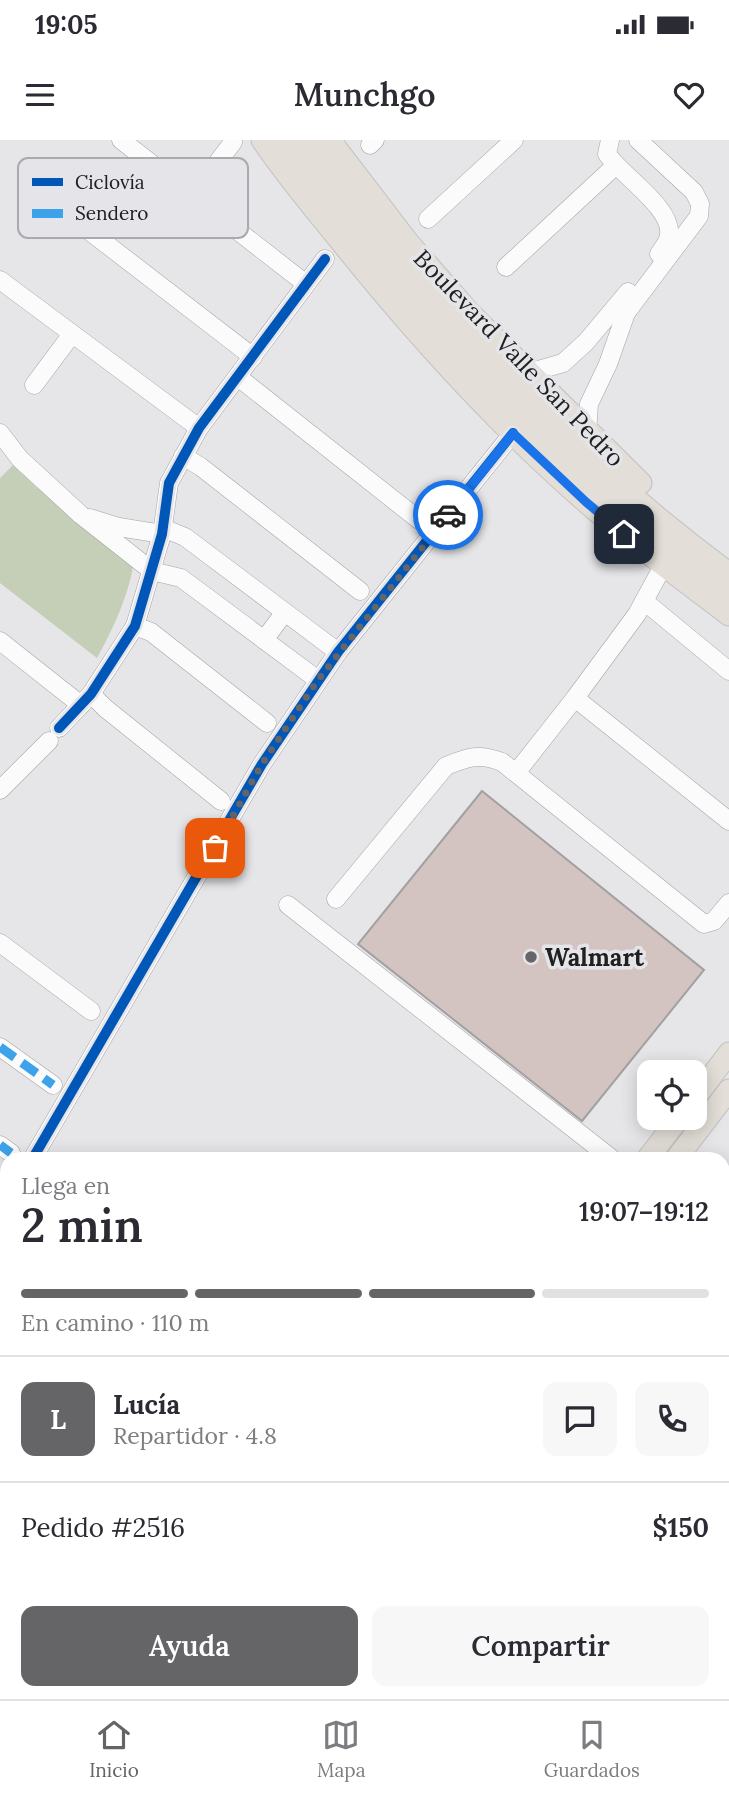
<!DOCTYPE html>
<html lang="es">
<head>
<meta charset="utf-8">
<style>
  :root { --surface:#fff; --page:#f7f7f7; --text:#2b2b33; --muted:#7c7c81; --line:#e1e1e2; --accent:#656567 }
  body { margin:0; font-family:Lora,serif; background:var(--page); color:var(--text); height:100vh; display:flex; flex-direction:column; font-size:26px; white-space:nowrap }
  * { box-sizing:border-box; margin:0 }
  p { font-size:23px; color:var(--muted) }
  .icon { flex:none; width:38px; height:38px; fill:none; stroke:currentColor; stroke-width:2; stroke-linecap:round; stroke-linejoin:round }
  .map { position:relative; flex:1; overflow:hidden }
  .drawer { position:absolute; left:0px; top:1012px; width:730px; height:548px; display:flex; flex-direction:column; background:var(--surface); border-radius:21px 21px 0 0; box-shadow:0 4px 18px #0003 }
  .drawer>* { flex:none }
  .tools { position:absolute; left:637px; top:920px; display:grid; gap:14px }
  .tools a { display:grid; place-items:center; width:70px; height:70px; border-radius:14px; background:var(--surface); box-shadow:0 4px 18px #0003; font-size:35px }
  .pin { position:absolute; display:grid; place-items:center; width:60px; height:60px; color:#fff; margin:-30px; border-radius:14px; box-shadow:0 4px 10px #0006 }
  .courier { position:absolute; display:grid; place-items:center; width:70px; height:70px; margin:-35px; border:5px solid #1a73e8; border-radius:50%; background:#fff; color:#222; box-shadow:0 2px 9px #0007 }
  .head em { font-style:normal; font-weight:600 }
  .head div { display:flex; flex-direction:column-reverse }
  .head { display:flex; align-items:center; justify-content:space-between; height:119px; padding:0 21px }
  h1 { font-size:46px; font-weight:600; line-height:52px }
  .bar { display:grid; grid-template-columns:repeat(4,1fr); gap:10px 7px; align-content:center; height:84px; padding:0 21px }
  .bar i { height:9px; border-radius:5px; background:var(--line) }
  .bar .selected { background:var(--accent) }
  .bar p { grid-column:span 4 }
  .line { display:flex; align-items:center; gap:18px; padding:0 21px; border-top:2px solid var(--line) }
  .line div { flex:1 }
  .round { display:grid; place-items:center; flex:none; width:74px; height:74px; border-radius:14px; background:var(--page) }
  .action { display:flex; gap:14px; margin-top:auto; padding:14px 21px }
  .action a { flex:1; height:80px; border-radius:14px; background:var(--accent); color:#fff; font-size:28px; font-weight:600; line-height:80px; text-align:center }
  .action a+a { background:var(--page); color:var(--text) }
  .status { display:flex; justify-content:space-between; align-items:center; height:49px; padding:0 35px; background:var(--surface); direction:ltr }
  .status svg { height:19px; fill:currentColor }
  header { display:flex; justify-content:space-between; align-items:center; height:91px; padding:0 21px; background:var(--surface); font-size:32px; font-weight:600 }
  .menu { display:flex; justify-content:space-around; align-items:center; height:98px; border-top:2px solid var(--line); background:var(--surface); font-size:19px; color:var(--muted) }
  .menu a { display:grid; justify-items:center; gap:4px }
  .menu .selected { color:var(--accent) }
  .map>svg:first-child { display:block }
  .green { fill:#c5ceb6 }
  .building { fill:#d3c4c2; stroke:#a1a1a2; stroke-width:2 }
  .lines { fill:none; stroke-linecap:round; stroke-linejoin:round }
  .minor-casing { stroke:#a4a4a5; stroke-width:19 }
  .major-casing { stroke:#c1c1c2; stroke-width:23 }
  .minor { stroke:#fbfbfc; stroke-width:18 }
  .major { stroke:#e3dfd8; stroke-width:21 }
  .quiet { stroke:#3da2ea; stroke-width:9; stroke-dasharray:18 9; stroke-linecap:butt }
  .cycleway-casing { stroke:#e5e5e9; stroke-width:15 }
  .cycleway { stroke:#0057b8; stroke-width:10 }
  .done { stroke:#656567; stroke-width:7; stroke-dasharray:0 12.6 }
  .route { stroke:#1a73e8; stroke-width:9 }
  .poi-dot { fill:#656567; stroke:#e5e5e9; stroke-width:2.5 }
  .labels { text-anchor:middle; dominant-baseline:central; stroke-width:7; stroke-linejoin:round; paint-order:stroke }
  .street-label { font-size:24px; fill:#202021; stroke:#e5e5e9 }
  .poi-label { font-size:24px; font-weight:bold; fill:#202021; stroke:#e5e5e9; text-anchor:start }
  .key { fill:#e5e5e9; stroke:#aaaaad; stroke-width:2 }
  .key-label { font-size:19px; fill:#202021 }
</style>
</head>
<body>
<div class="status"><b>19:05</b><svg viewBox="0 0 49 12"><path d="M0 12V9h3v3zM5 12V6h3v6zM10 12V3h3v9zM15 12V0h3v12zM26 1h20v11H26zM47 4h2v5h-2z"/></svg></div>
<header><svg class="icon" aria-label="menu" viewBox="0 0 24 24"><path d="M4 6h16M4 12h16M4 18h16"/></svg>Munchgo<svg class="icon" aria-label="heart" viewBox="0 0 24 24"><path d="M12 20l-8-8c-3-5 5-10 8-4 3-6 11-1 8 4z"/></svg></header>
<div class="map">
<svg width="729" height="1559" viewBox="0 0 729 1559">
  <rect width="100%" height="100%" fill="#e6e6e8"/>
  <path class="green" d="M13,325L37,348L134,421C129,455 113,489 97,518L0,443V338Z"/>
  <polygon class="building" points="482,651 704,830 582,981 358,804"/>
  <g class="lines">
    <defs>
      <g id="minor">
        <polyline points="121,0 306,144"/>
        <path d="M610,0L607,14C622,36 673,68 669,95C669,101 662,109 659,114"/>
        <polyline points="370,5 375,0"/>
        <polyline points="192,56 233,2"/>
        <polyline points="49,60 253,217"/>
        <polyline points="428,79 514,0"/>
        <polyline points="506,127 615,26"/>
        <polyline points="0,140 199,288"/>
        <polyline points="528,233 563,223 586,202 628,152"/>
        <polyline points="238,237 419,380"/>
        <polyline points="34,245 72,194"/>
        <polyline points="587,292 589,264 608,224 626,173 699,76 700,64 694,52 638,0"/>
        <polyline points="0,293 20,319 81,375 152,431 181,438 318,540"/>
        <polyline points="183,316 201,327 360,451"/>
        <polyline points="90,378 119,387 162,394"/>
        <polyline points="163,388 185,397 338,512"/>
        <polyline points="663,426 637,474 575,558 729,681"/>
        <polyline points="644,461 729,531"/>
        <polyline points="135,486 151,492 267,583"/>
        <polyline points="264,500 284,473"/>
        <polyline points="0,501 81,565"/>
        <polyline points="91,554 105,568 221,661"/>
        <polyline points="59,588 91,554 135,486 162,394 169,343 199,288 325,119"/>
        <polyline points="516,633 575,558"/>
        <polyline points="0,650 49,601"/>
        <path d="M336,759L446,626C468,617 479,613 502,622L704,784L714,781L729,763"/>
        <polyline points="288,765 611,1018"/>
        <polyline points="0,803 91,871"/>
        <polyline points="0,907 53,945"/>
        <polyline points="0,1005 11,1013"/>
        <polyline points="33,1018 262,624 338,512 513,293"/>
        <polyline points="0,1074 7,1063"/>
        <polyline points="0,1190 7,1196"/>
        <polyline points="723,1543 729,1537"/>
        <polyline points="665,1552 671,1559"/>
        <polyline points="706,1559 713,1552"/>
      </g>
      <g id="major">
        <path d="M262,0C285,34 311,65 337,97C412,191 496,284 587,363C633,403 681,439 729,475"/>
        <path d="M284,0C303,28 325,54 346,80C456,222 585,347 729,454"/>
        <path d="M307,0C424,163 568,314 729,433"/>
        <polyline points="330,0 408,102 470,173 641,343"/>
        <polyline points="695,958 729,913"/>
        <polyline points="648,1018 679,978"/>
        <polyline points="677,1018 729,950"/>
        <polyline points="237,1559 243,1552"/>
      </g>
    </defs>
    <use href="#minor" class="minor-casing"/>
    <use href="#major" class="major-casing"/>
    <use href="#minor" class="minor"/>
    <use href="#major" class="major"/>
    <g class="quiet">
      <polyline points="0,907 53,945"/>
      <polyline points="0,1005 11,1013"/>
      <polyline points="723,1543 729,1537"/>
      <polyline points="706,1559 713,1552"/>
    </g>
    <defs>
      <g id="cycleway">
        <polyline points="59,588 91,554 135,486 162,394 169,343 199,288 325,119"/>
        <polyline points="33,1018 262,624 338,512 513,293"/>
      </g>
    </defs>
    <use href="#cycleway" class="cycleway-casing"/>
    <use href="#cycleway" class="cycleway"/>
  </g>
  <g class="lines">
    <polyline class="done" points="215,708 262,624 318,540 448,375"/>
    <polyline class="route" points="448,375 513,293 586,362 624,394"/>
  </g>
  <circle class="poi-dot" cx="531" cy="817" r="7"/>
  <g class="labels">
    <g class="street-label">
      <text transform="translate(519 218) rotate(46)">Boulevard Valle San Pedro</text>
    </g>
    <g class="poi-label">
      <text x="545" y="817">Walmart</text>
    </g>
  </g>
  <rect x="18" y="18" width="230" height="80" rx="10" class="key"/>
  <rect x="32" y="38" width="31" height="8" fill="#0057b8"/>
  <rect x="32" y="69" width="31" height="9" fill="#3da2ea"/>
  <g class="key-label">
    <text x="75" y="49">Ciclovía</text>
    <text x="75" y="80">Sendero</text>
  </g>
</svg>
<div class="tools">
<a><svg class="icon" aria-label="locate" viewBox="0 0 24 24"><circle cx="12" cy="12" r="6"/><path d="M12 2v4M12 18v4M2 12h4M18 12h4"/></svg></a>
</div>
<div class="pin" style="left:215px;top:708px;background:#ea580c"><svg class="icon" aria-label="bag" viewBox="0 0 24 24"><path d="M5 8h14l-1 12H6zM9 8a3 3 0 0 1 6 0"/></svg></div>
<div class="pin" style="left:624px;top:394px;background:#1f2937"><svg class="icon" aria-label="home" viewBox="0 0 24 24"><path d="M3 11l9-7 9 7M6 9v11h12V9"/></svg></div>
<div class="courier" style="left:448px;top:375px"><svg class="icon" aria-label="car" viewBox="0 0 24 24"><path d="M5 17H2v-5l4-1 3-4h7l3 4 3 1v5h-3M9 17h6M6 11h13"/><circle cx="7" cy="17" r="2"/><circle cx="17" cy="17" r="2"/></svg></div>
<section class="drawer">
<div class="head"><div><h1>2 min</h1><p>Llega en</p></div><em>19:07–19:12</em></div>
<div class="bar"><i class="selected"></i><i class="selected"></i><i class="selected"></i><i></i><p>En camino · 110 m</p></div>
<div class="line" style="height:126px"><b class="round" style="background:var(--accent);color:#fff">L</b><div><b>Lucía</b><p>Repartidor · 4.8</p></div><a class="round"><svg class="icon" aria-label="chat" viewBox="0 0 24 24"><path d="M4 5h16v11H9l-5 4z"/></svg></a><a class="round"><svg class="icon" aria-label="phone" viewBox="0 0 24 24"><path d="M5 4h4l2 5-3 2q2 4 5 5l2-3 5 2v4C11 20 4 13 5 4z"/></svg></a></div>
<div class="line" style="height:91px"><div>Pedido #2516</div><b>$150</b></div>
<div class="action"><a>Ayuda</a><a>Compartir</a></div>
</section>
</div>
<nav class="menu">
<a class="selected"><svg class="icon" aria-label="home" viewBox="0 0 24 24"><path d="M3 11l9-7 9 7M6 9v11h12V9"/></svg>Inicio</a>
<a><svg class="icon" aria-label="map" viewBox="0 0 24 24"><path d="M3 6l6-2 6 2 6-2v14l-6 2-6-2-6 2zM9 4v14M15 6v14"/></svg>Mapa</a>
<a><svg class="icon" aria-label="saved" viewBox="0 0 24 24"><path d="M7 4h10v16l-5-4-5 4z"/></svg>Guardados</a>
</nav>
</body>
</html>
